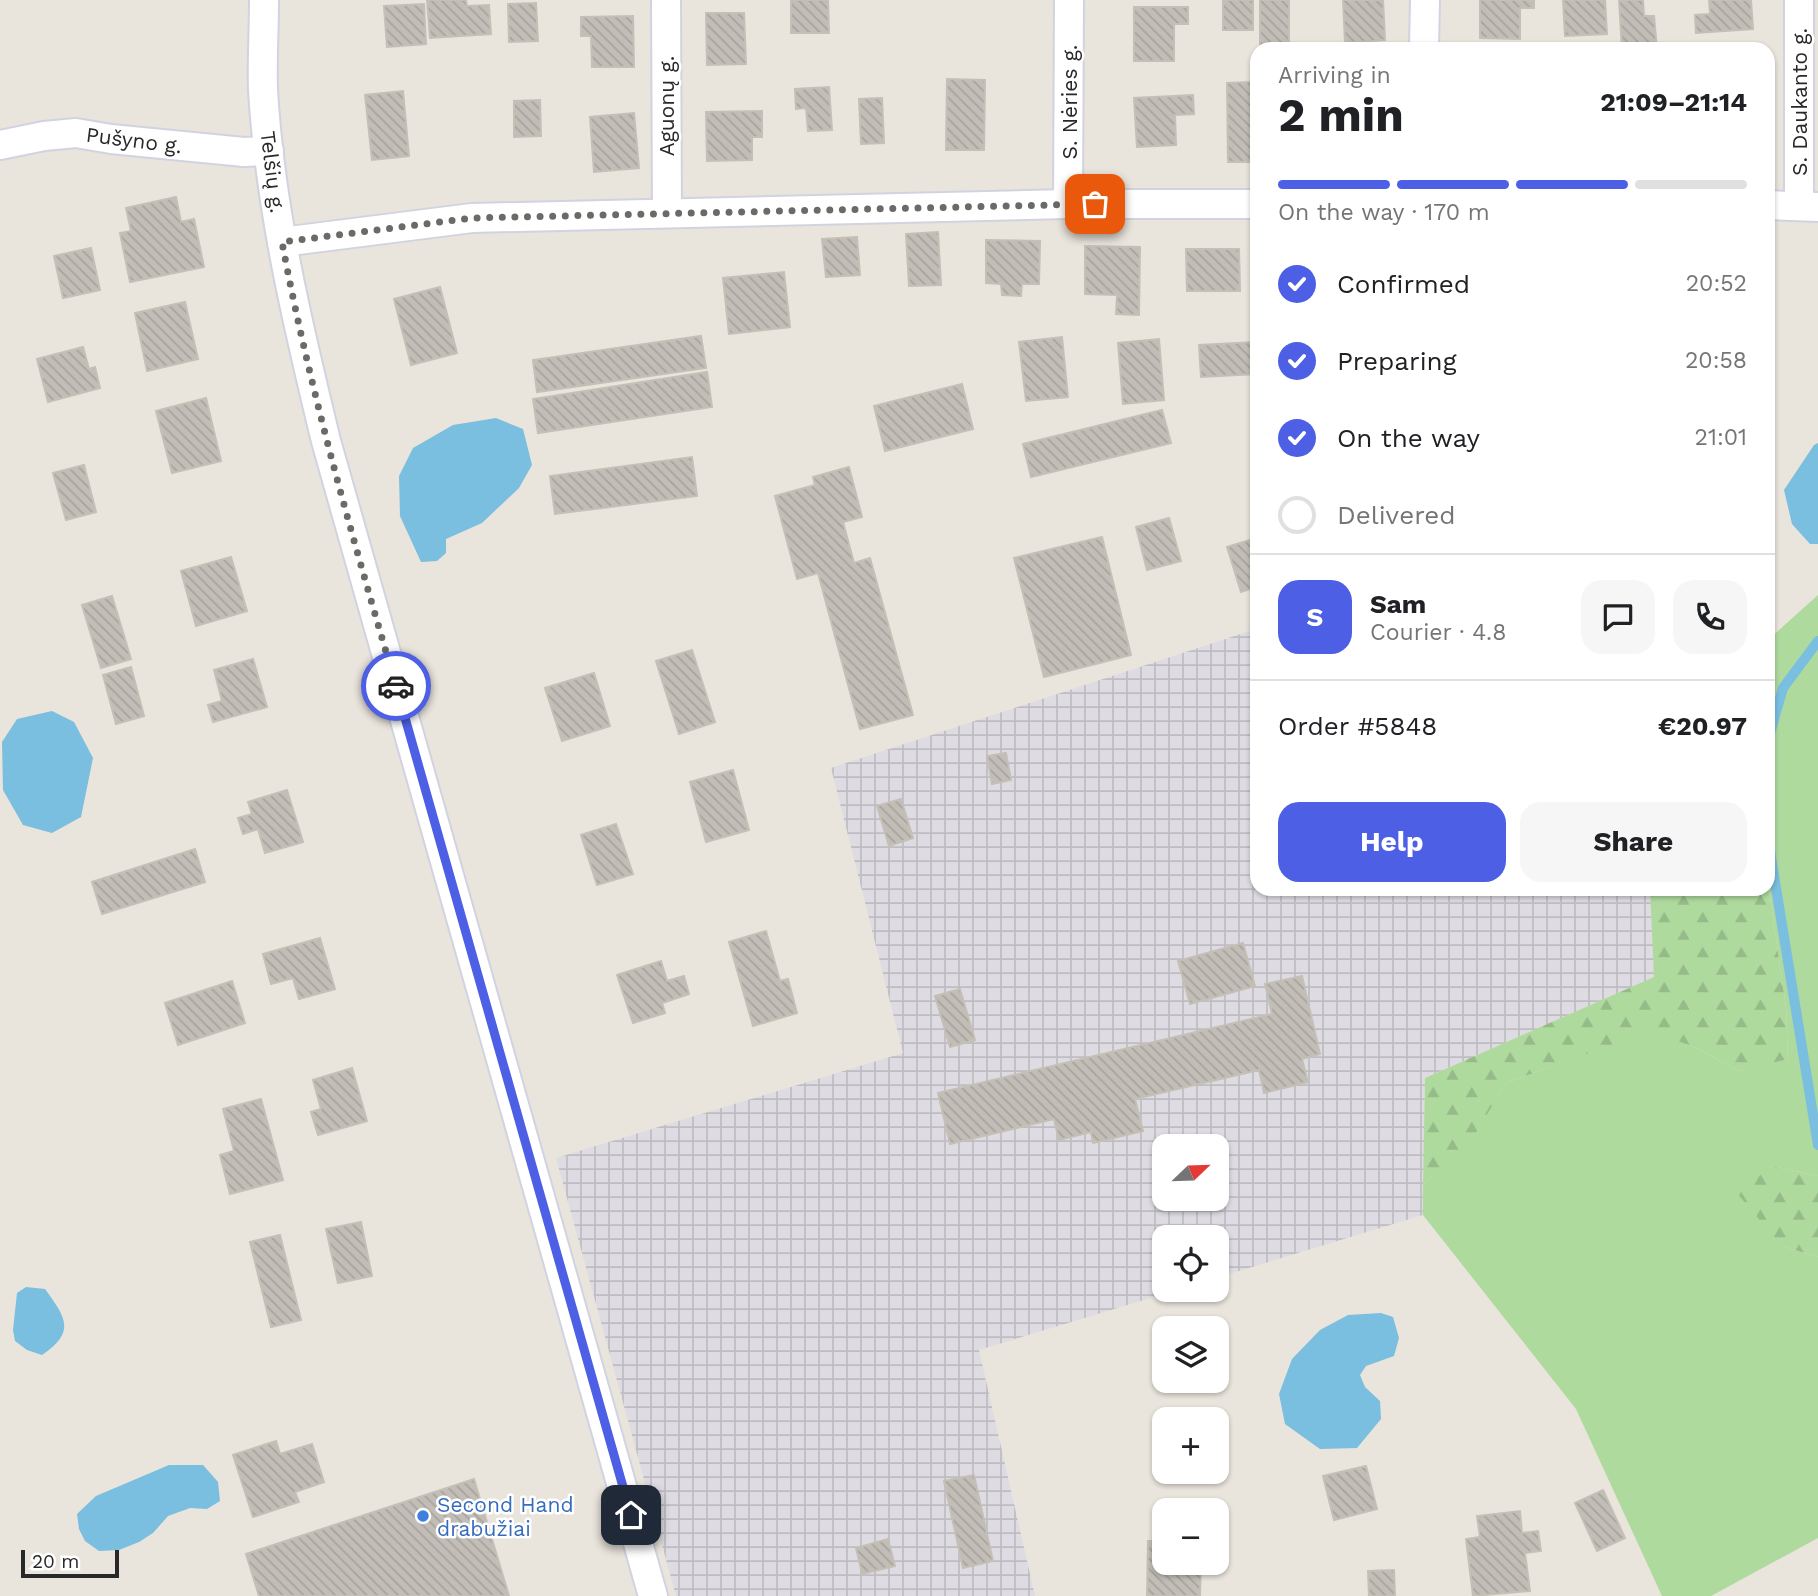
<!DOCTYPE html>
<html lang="en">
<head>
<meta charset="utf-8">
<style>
  :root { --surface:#fff; --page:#f6f6f6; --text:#202124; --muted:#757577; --line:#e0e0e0; --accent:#4d5fe5 }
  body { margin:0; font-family:"Work Sans",sans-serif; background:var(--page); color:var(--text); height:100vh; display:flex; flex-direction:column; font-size:26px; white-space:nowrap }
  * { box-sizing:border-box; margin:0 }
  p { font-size:23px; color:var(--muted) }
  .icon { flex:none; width:38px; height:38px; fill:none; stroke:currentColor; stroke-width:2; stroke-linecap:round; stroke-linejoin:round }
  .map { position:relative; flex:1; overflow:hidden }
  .side { position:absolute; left:1250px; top:42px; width:525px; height:854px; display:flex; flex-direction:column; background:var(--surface); border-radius:21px; box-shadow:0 2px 5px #0004 }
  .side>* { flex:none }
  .needle { width:46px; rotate:67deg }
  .buttons { position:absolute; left:1152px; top:1134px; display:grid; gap:14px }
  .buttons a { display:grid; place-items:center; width:77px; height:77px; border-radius:14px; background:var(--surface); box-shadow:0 2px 5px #0004; font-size:35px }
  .scale { position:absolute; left:21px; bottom:18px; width:98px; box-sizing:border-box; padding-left:7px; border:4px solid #282828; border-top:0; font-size:19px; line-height:24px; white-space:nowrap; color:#282828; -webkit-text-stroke:5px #fff; paint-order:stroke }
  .pin { position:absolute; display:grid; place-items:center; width:60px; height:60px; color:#fff; margin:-30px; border-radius:14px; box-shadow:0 4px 10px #0006 }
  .courier { position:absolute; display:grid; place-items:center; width:70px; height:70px; margin:-35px; border:5px solid #4d5fe5; border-radius:50%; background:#fff; color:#222; box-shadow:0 2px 9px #0007 }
  .headline em { font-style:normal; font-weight:700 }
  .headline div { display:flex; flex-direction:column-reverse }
  .headline { display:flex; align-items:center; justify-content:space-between; height:119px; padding:0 28px }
  h1 { font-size:46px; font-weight:700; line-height:52px }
  .bar { display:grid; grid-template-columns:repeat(4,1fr); gap:10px 7px; align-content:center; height:84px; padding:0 28px }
  .bar i { height:9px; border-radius:5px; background:var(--line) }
  .bar .current { background:var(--accent) }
  .bar p { grid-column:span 4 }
  .line { display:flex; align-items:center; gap:18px; padding:0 28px; border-top:2px solid var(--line) }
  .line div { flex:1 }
  .round { display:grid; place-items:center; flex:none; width:74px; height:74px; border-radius:21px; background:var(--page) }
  ol { padding:0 28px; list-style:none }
  li { display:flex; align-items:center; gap:21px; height:77px }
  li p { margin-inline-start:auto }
  li .icon { padding:7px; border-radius:50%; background:var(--accent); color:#fff; stroke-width:4 }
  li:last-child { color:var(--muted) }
  li i { width:38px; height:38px; border:4px solid var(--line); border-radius:50% }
  .button { display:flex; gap:14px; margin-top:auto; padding:14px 28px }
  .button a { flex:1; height:80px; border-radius:21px; background:var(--accent); color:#fff; font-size:28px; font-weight:700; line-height:80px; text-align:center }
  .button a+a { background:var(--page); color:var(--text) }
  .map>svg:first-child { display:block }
  .industrial { fill:url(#industrial-grid); fill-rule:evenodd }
  .grass { fill:#aeda9e }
  .forest { fill:url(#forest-firs) }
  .water { fill:#7abee0 }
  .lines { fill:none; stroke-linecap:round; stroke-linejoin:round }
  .stream { stroke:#7abee0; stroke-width:10 }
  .building { fill:url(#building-back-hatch); stroke:#c4c0b6; stroke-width:2 }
  .street-casing { stroke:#d1d3e0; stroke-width:32 }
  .street { stroke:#fff; stroke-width:28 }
  .done { stroke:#6c6a67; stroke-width:7; stroke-dasharray:0 12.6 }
  .route { stroke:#4d5fe5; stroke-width:9 }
  .shop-dot { fill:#3f7fe0; stroke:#fff; stroke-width:2.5 }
  .labels { text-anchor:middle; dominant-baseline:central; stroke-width:5; stroke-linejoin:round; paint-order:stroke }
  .street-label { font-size:21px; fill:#282828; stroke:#fff }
  .shop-label { font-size:21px; fill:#366cbe; stroke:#fff; text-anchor:start }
</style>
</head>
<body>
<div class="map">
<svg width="1818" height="1596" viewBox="0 0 1818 1596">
  <defs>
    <pattern id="industrial-grid" width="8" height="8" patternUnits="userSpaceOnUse" patternTransform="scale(1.75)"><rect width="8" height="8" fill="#dedce2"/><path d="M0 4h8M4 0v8" fill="none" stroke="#bebdc2"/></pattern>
    <pattern id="forest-firs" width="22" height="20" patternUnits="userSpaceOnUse" patternTransform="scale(1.75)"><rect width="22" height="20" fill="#aeda9e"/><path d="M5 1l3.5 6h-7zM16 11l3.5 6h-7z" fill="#96bb88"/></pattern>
    <pattern id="building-back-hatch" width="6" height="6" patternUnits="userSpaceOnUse" patternTransform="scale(1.75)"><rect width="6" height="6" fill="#c2beb7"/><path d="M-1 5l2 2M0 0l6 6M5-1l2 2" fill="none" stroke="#a7a39d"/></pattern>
  </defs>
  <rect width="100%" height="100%" fill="#e9e4dc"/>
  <path class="industrial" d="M1256,629V889H1650L1655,977L1425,1078L1423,1215L1216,1278V1237H1164V1290H1177L979,1350L1035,1596H676L556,1158L903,1053L831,768ZM1164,1146H1216V1199H1164Z"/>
  <polygon class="grass" points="1818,595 1818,1176 1772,1166 1782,1246 1818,1257 1818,1538 1711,1596 1662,1596 1576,1409 1423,1215 1423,1185 1468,1145 1506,1083 1650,1030 1697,1048 1739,1071 1788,1058 1786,1007 1768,883 1768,640"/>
  <g class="forest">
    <polygon points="1768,883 1786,1007 1788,1059 1739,1071 1697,1048 1650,1031 1506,1083 1468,1146 1423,1185 1425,1078 1654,977 1650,889 1768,889"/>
    <polygon points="1772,1166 1818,1176 1818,1257 1782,1246 1736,1192"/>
  </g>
  <g class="water">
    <polygon points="496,418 523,429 532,465 519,488 482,523 446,539 446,553 437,561 421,562 400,516 399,476 413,448 453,425"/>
    <polygon points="1818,443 1818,544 1810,544 1792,524 1784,490 1814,445"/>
    <polygon points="52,711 74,722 93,758 81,817 52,833 23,825 3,790 2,742 17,719"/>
    <path d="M26,1287L45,1289C66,1318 76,1332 42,1355L27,1350L15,1341L13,1330L17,1293Z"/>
    <polygon points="1381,1313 1393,1317 1399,1338 1394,1356 1366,1366 1360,1375 1365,1387 1380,1401 1381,1419 1357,1448 1320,1449 1285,1424 1279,1394 1292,1359 1320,1330 1348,1315"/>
    <polygon points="169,1465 203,1465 218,1482 220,1501 207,1509 190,1508 168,1516 153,1533 139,1542 119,1550 99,1551 85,1541 79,1529 77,1514 96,1496"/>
  </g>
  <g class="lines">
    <g class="stream">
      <polyline points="1768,740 1783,688 1818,641"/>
      <polyline points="1768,839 1818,1145"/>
    </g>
  </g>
  <g class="building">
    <polygon points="427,0 466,0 467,6 489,5 491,34 430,38"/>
    <polygon points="791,0 828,0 829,33 791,33"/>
    <rect x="1223" y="0" width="30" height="30"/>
    <rect x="1260" y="0" width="29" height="49"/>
    <polygon points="1343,0 1383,0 1385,40 1345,43"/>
    <polygon points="1480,0 1534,0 1534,8 1520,8 1520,39 1480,38"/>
    <polygon points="1563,0 1605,0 1607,34 1565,36"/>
    <polygon points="1619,0 1643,0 1644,16 1654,16 1657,49 1622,49"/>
    <polygon points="1709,0 1751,0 1753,29 1696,33 1695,15 1710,14"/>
    <polygon points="536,3 538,41 509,42 508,4"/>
    <polygon points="424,4 426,44 387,47 384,6"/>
    <polygon points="1134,7 1188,7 1188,24 1174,24 1174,61 1134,61"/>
    <polygon points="706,13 744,13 746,64 707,65"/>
    <polygon points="633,16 634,67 592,67 591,36 581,36 581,17"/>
    <polygon points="947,79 985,80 984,150 946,150"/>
    <polygon points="1253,82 1254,162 1228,162 1227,83"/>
    <polygon points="829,87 832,130 808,131 806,108 796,109 795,89"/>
    <polygon points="403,91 409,156 372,160 365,95"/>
    <polygon points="1193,95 1194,114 1175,115 1176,145 1137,147 1134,98"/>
    <polygon points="882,98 884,143 861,144 859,99"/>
    <polygon points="540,100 541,136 514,137 514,101"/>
    <polygon points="762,111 762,137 752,137 752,160 707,161 706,112"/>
    <polygon points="634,113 639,168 594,172 590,117"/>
    <polygon points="176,197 181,222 194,219 204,267 130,282 120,233 131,231 126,208"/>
    <polygon points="938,232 941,285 909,286 906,234"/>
    <polygon points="857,237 860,275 826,277 822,239"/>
    <polygon points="986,240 1040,241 1039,284 1022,284 1021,296 1002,295 1001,284 986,283"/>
    <polygon points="1085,246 1140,247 1139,315 1116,314 1117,295 1085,294"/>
    <polygon points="91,248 100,290 63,298 54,256"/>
    <polygon points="1186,249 1239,249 1240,291 1187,291"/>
    <polygon points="784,272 790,327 729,334 723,278"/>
    <polygon points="440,287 457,353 411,365 394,299"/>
    <polygon points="185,302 198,359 147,371 135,313"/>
    <polygon points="701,336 706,368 537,392 533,360"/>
    <polygon points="1062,337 1068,397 1026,401 1019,342"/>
    <polygon points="1159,339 1164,400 1123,404 1118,343"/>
    <polygon points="1256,342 1256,374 1201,377 1199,345"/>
    <polygon points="83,347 89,369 95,367 100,388 48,402 37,359"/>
    <polygon points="707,372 712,407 538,433 533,399"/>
    <polygon points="962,384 973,429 885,451 874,406"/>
    <polygon points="206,398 221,461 172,473 156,411"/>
    <polygon points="1162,410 1171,443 1031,477 1023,444"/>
    <polygon points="692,457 697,496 555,514 550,476"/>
    <polygon points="84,465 96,512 66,520 53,473"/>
    <polygon points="849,467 862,517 843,522 854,563 870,558 913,715 860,729 818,573 797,579 775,496 815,485 813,477"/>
    <polygon points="1169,518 1181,561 1147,570 1136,527"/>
    <polygon points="1102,537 1131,655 1044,677 1014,558"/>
    <polygon points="1256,538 1256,587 1241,592 1227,547"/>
    <polygon points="231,557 247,611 196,626 181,571"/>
    <polygon points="112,596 131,659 101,668 82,605"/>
    <polygon points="692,650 715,722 679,734 656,661"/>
    <polygon points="253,659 267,707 213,722 208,705 222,701 214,670"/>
    <polygon points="131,667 144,716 116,724 103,675"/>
    <polygon points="594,673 610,726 562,741 545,688"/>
    <polygon points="1006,753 1011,780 992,784 987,756"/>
    <polygon points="733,770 749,830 706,842 690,782"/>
    <polygon points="287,790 303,842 265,853 258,829 243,834 238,818 252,814 248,802"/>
    <polygon points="901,799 913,838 889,846 877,806"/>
    <polygon points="616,824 633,874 597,885 581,835"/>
    <polygon points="195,849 205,882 102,914 92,882"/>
    <polygon points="766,931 780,981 788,979 797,1013 753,1026 729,942"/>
    <polygon points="320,938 335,989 299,999 293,978 271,984 263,954"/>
    <polygon points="1243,943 1255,986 1190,1004 1178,961"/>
    <polygon points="661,961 667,981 684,976 689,994 662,1003 665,1013 633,1023 617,975"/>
    <polygon points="1302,976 1320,1054 1302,1059 1308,1082 1264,1093 1259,1070 1135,1099 1143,1131 1093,1143 1091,1132 1059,1140 1054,1119 950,1144 938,1093 1272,1014 1265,984"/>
    <polygon points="232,981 245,1023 178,1045 165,1003"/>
    <polygon points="960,989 975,1040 950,1047 935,996"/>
    <polygon points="352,1068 367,1121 318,1135 311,1112 321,1109 313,1080"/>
    <polygon points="261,1099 283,1180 230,1194 220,1155 234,1151 223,1109"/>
    <polygon points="361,1222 372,1276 338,1283 326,1229"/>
    <polygon points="280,1235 301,1320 271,1327 250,1242"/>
    <polygon points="276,1441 280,1454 312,1444 324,1482 295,1492 299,1502 253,1517 233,1455"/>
    <polygon points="1366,1466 1377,1509 1334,1520 1323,1476"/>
    <polygon points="974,1475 993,1561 963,1568 944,1481"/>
    <polygon points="474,1479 509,1596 259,1596 246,1554"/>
    <polygon points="1603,1490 1625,1538 1597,1551 1575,1503"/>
    <polygon points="1520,1511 1522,1533 1538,1531 1541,1551 1525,1553 1530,1591 1473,1596 1466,1539 1480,1537 1477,1516"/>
    <polygon points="888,1539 895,1566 862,1574 856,1548"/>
    <polygon points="1148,1541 1164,1541 1164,1563 1201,1563 1200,1596 1147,1596"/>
    <polygon points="1394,1570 1395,1596 1369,1596 1368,1571"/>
  </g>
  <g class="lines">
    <defs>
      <g id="street">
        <path d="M264,0C264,30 262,61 263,90C270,209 298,326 326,441L653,1596"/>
        <polyline points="666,0 667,213"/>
        <polyline points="1799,0 1799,205"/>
        <polyline points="1424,49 1425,0"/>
        <polyline points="0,145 44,136 76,133 111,139 244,152 269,151"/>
        <polyline points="1068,204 1069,0"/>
        <polyline points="1768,205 1817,207"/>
        <polyline points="282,242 472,218 1068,204 1256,204"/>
      </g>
    </defs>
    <use href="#street" class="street-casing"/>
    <use href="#street" class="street"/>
  </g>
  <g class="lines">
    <path class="done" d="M396,686C353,539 310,392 282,242L472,218L1095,204"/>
    <polyline class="route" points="396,686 631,1515"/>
  </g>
  <circle class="shop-dot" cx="423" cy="1516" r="7"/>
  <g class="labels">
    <g class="street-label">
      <text transform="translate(1069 102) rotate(-90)">S. Nėries g.</text>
      <text transform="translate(1799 102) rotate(-90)">S. Daukanto g.</text>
      <text transform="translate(666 106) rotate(-90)">Aguonų g.</text>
      <text transform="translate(134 140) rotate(7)">Pušyno g.</text>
      <text transform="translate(273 172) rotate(83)">Telšių g.</text>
    </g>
    <g class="shop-label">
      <text x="437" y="1504">Second Hand<tspan x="437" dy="24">drabužiai</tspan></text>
    </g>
  </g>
</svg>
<div class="buttons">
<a><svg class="needle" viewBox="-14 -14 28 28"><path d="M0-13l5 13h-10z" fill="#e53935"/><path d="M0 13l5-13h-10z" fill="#757577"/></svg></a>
<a><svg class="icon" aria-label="locate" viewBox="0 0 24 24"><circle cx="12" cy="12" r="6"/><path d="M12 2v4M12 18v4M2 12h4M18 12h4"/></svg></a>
<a><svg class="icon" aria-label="layers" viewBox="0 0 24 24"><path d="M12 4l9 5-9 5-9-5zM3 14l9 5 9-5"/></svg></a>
<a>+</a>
<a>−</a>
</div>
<div class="scale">20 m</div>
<div class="pin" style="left:1095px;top:204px;background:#ea580c"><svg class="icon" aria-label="bag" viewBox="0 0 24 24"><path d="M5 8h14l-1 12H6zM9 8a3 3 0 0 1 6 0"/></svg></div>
<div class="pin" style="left:631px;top:1515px;background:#1f2937"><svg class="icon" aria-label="home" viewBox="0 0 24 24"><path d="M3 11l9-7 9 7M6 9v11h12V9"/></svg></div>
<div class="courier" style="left:396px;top:686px"><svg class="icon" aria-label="car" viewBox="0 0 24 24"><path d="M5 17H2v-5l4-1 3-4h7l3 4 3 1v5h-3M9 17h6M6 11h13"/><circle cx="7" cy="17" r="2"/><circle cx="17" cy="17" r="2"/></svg></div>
<section class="side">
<div class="headline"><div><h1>2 min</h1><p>Arriving in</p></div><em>21:09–21:14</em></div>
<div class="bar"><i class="current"></i><i class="current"></i><i class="current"></i><i></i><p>On the way · 170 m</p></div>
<ol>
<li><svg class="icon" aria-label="check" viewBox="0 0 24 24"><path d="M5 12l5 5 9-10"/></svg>Confirmed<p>20:52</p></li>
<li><svg class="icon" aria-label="check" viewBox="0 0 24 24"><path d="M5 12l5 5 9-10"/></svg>Preparing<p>20:58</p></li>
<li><svg class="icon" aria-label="check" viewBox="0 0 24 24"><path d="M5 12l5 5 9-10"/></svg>On the way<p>21:01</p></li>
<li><i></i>Delivered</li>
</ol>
<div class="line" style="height:126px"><b class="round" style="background:var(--accent);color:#fff">S</b><div><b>Sam</b><p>Courier · 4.8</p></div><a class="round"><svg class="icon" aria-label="chat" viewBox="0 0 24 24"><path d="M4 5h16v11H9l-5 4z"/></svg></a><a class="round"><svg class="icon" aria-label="phone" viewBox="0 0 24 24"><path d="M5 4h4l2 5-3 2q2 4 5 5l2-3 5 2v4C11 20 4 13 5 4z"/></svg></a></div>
<div class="line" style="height:91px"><div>Order #5848</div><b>€20.97</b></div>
<div class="button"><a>Help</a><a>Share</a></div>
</section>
</div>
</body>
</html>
